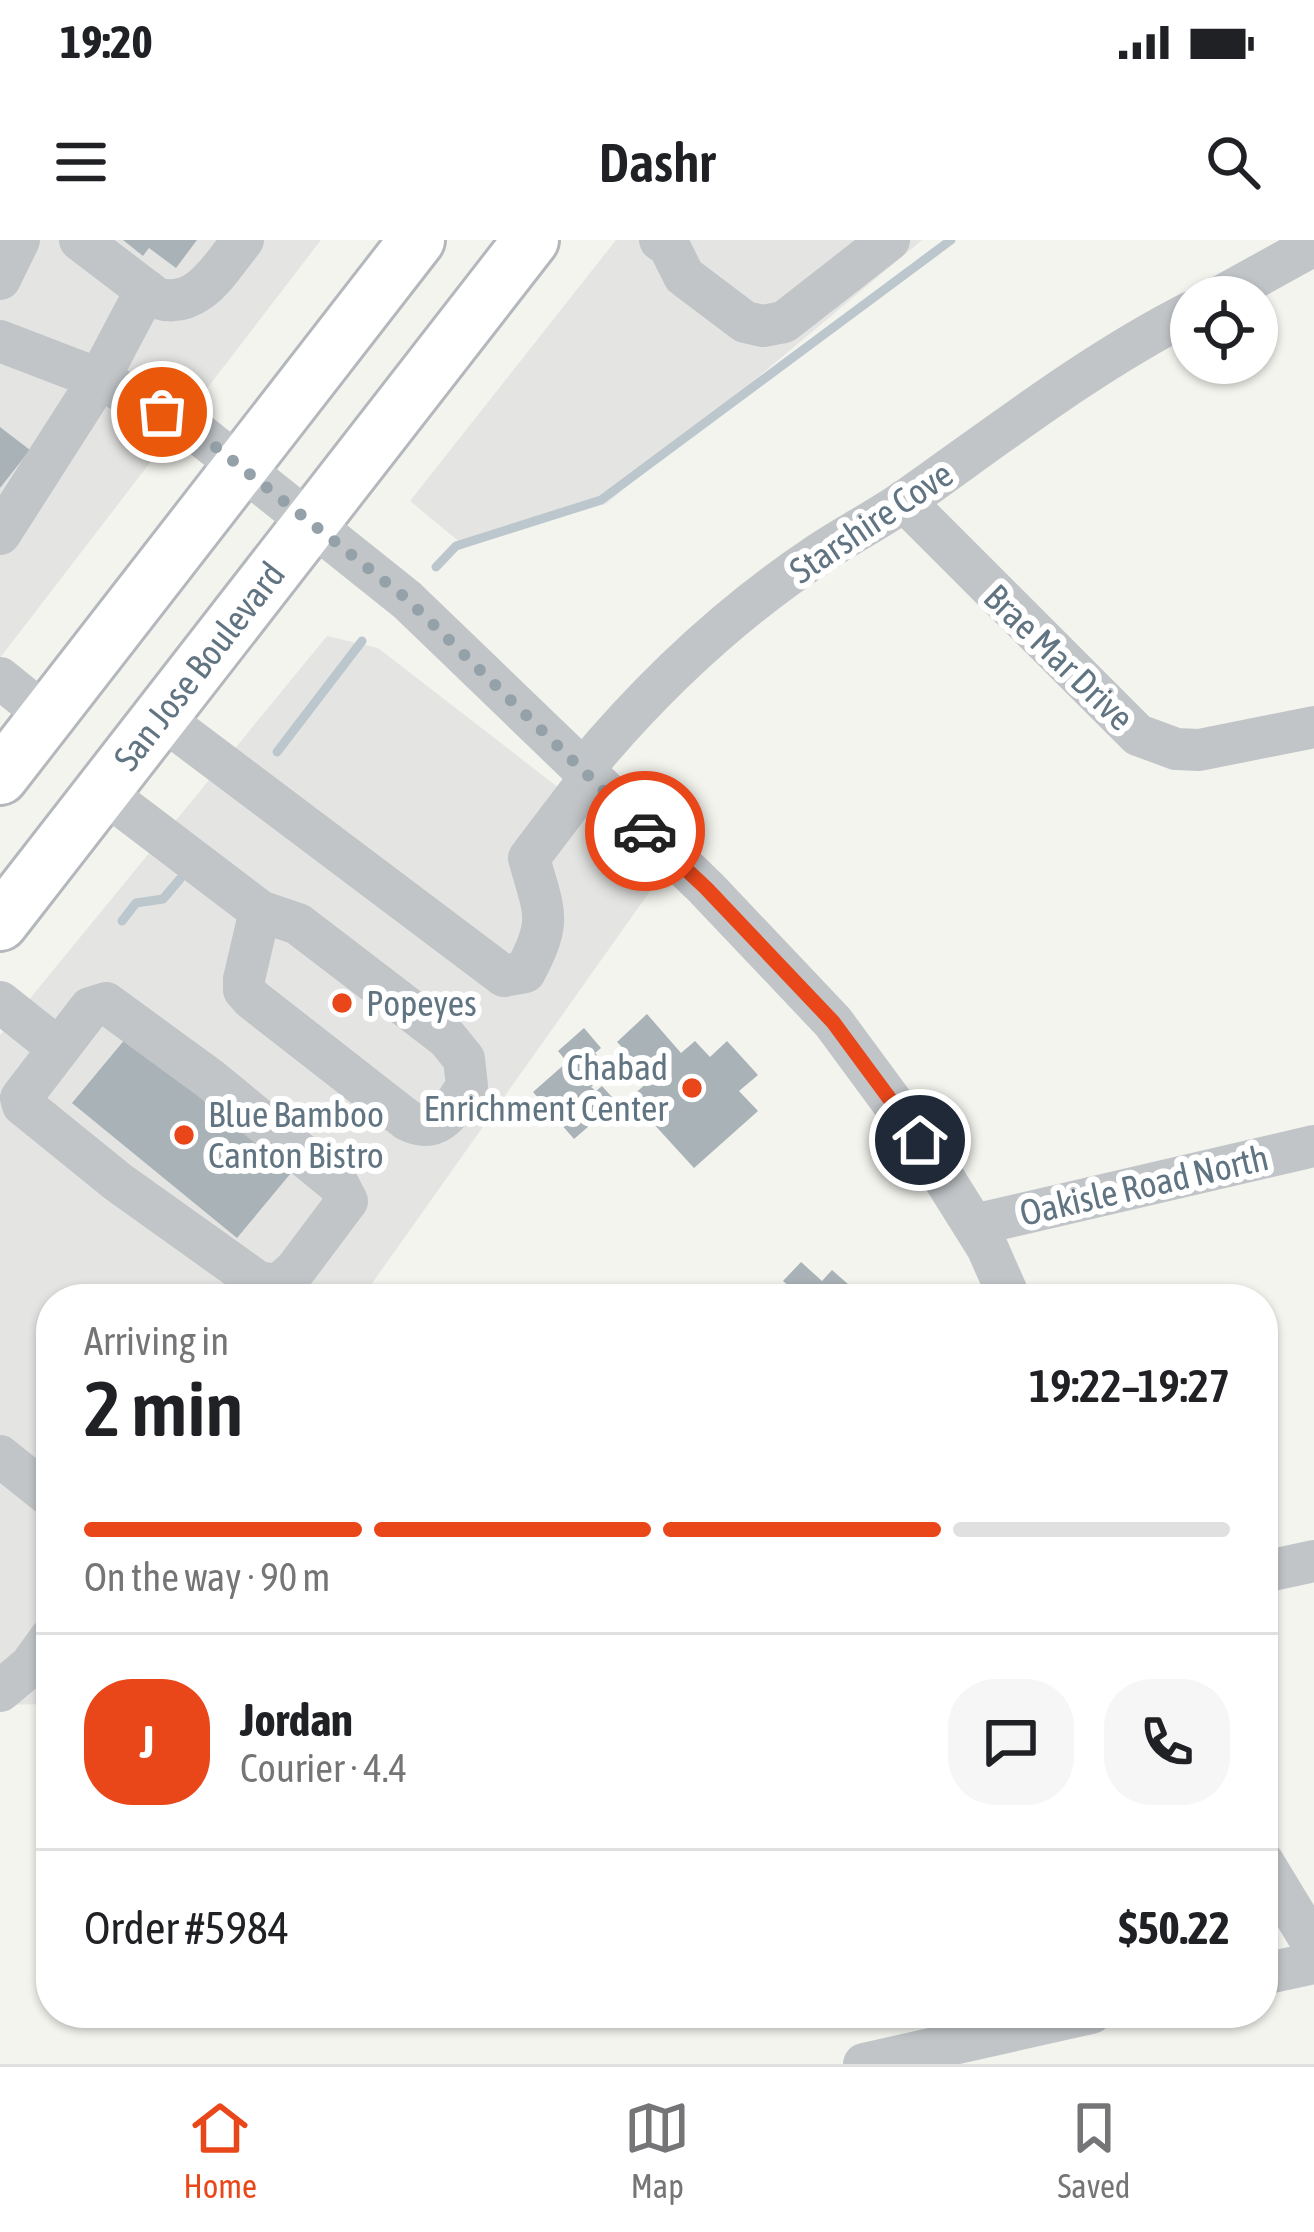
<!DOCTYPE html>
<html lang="en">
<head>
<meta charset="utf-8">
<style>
  :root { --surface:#fff; --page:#f6f6f6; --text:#202124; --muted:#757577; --line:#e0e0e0; --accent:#e9471a }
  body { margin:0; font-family:"Asap Condensed",sans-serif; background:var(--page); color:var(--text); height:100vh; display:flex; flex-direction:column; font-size:45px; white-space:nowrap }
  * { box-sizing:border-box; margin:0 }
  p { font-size:39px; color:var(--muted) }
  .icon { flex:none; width:66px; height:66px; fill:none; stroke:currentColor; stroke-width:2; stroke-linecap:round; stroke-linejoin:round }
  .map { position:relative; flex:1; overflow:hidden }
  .drawer { position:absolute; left:36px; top:1044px; width:1242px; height:744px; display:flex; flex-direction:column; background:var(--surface); border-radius:48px; box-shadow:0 3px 9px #0004 }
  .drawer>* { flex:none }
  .tools { position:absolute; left:1170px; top:36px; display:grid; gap:24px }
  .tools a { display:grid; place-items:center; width:108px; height:108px; border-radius:50%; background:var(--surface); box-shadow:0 3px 9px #0004; font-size:60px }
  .pin { position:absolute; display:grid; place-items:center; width:102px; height:102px; color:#fff; margin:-51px; border:6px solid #fff; border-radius:50%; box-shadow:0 3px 12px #0007 }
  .courier { position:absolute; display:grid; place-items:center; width:120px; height:120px; margin:-60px; border:9px solid #e9471a; border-radius:50%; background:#fff; color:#222; box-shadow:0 3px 15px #0007 }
  .overview em { font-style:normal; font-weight:600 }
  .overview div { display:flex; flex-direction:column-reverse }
  .overview { display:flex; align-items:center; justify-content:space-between; height:204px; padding:0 48px }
  h1 { font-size:78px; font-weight:600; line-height:90px }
  .bar { display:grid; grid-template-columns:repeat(4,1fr); gap:18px 12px; align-content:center; height:144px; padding:0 48px }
  .bar i { height:15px; border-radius:9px; background:var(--line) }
  .bar .active { background:var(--accent) }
  .bar p { grid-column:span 4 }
  .line { display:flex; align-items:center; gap:30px; padding:0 48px; border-top:3px solid var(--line) }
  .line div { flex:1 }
  .round { display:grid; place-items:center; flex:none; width:126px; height:126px; border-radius:48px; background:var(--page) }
  .status { display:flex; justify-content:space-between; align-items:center; height:84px; padding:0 60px; background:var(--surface); direction:ltr }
  .status svg { height:33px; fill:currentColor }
  header { display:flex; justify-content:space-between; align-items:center; height:156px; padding:0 48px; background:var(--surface); font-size:54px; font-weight:600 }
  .menu { display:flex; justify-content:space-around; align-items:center; height:168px; border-top:3px solid var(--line); background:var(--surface); font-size:33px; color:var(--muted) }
  .menu a { display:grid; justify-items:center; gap:6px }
  .menu .active { color:var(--accent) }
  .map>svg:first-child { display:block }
  .built { fill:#e4e5e3 }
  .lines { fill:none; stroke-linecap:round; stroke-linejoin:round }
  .stream { stroke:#bbc7cc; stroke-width:9 }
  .building { fill:#a9b2b6 }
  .major-casing { stroke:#b4b8bc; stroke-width:60 }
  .minor { stroke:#c1c5c8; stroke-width:42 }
  .major { stroke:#fff; stroke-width:54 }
  .done { stroke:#94a1a8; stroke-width:12; stroke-dasharray:0 21.6 }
  .route { stroke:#e9471a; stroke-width:15 }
  .poi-dot { fill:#e9471a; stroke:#fff; stroke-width:4.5 }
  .labels { text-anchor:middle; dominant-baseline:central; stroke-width:12; stroke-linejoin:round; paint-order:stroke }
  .street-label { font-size:36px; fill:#617482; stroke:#fff }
  .poi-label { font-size:36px; fill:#617482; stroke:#fff; text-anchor:start }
</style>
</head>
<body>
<div class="status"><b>19:20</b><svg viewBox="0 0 49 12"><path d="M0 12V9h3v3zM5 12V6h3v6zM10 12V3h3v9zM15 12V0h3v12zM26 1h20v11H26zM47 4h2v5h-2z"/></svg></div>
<header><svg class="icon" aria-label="menu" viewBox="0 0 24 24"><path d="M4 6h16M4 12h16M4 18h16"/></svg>Dashr<svg class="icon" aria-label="search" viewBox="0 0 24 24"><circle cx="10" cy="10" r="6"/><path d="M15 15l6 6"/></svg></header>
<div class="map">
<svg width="1314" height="1824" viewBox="0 0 1314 1824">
  <rect width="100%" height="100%" fill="#f4f4ef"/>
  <g class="built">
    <polygon points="0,0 321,0 0,418"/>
    <polygon points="616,0 922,0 606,264 462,304 410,261"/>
    <polygon points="327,396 378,408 665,630 361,1059 51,1059 51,1464 0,1465 0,795"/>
  </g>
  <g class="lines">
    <g class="stream">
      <polyline points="436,327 456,306 601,260 951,0"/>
      <polyline points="277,512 362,401"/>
      <polyline points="122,681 136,663 163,659 180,639"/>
    </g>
  </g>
  <g class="building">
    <polygon points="123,0 197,0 176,28 149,8 143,16"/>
    <polygon points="0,187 30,210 0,248"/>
    <polygon points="647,774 681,813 695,801 710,817 727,801 758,835 739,851 758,871 694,928 630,858 650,840 645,835 634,844 611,819 623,808 617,802"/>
    <polygon points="584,788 601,808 595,813 611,831 591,847 596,851 602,846 620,866 601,883 597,879 574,899 533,852 567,822 558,811"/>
    <polygon points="131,792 296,927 237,998 72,863"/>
    <polygon points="801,1022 822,1041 832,1030 865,1059 803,1059 783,1041"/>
  </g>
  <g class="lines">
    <defs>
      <g id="major">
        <polyline points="0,537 417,0"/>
        <polyline points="0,683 531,0"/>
      </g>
    </defs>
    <use href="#major" class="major-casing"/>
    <g class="minor">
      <path d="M80,0L156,58C198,71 220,28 243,0"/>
      <polyline points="660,0 669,6 684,36 745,82 763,86 784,82 889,0"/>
      <polyline points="0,39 19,0"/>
      <polyline points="146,50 99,139 193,189 407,360 706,648 833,782 920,900 987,1007 1010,1059"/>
      <polyline points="1220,57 1314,5"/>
      <polyline points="0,101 99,139 0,294"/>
      <polyline points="904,261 1138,495 1176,509 1199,510 1314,487"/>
      <polyline points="0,438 47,476"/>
      <path d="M160,477L504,736L525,732C553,679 544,673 529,618L589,539"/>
      <path d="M582,531C649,450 728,375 816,316C847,295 879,279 909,258C1001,193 1091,123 1191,72"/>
      <path d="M102,551L260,671L298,684L447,798L464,819L467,846C451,870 439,896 407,880L252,759L244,750V739L260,671"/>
      <polyline points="0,762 58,808"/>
      <polygon points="106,763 210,839 338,944 347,961 296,1029 279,1045 258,1042 118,942 23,865 21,858 90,768"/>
      <polyline points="974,985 1314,906"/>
      <polyline points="0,1216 51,1257"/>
      <polyline points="1263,1332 1314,1321"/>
      <polyline points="0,1451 30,1426 51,1397"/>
      <polyline points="1263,1622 1314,1706"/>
      <polyline points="1263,1734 1314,1723"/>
      <polyline points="864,1824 1091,1773"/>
    </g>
    <use href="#major" class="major"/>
  </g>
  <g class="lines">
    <polyline class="done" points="162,172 193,189 407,359 645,591"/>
    <polyline class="route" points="645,591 706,648 833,782 920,900"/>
  </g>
  <g class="poi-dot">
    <circle cx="342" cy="763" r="12"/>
    <circle cx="692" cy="848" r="12"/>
    <circle cx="184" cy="895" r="12"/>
  </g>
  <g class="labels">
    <g class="street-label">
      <text transform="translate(871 282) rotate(-34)">Starshire Cove</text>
      <text transform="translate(1059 417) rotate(44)">Brae Mar Drive</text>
      <text transform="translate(199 426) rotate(-52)">San Jose Boulevard</text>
      <text transform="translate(1144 945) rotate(-13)">Oakisle Road North</text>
    </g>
    <g class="poi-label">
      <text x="366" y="763">Popeyes</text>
      <text x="668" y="827" text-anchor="end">Chabad<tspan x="668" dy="41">Enrichment Center</tspan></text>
      <text x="208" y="874">Blue Bamboo<tspan x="208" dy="41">Canton Bistro</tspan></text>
    </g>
  </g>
</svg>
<div class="tools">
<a><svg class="icon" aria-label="locate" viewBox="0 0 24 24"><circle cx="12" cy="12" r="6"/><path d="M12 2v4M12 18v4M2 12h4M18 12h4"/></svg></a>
</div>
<div class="pin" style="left:162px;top:172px;background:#ea580c"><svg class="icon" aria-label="bag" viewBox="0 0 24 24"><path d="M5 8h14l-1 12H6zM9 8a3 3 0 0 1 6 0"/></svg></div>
<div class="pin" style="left:920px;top:900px;background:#1f2937"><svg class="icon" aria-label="home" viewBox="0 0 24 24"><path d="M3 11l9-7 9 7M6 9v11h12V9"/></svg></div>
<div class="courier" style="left:645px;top:591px"><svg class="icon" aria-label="car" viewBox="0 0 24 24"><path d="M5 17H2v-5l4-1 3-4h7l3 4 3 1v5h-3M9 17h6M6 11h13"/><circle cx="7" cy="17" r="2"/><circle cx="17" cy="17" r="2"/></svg></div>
<section class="drawer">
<div class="overview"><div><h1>2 min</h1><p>Arriving in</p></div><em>19:22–19:27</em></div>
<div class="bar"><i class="active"></i><i class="active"></i><i class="active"></i><i></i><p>On the way · 90 m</p></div>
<div class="line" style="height:216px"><b class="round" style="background:var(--accent);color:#fff">J</b><div><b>Jordan</b><p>Courier · 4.4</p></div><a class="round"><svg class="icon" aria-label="chat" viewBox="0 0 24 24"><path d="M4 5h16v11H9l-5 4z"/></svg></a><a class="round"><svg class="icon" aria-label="phone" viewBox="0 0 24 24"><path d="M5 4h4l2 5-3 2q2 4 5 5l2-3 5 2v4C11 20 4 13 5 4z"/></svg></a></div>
<div class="line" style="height:156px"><div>Order #5984</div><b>$50.22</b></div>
</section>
</div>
<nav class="menu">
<a class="active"><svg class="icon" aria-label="home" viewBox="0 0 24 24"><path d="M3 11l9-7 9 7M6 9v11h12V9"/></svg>Home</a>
<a><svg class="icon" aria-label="map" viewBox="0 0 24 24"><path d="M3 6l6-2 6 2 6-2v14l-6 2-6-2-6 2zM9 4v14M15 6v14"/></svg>Map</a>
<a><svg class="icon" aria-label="saved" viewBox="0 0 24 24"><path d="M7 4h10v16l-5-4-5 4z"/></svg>Saved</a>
</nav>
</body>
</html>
